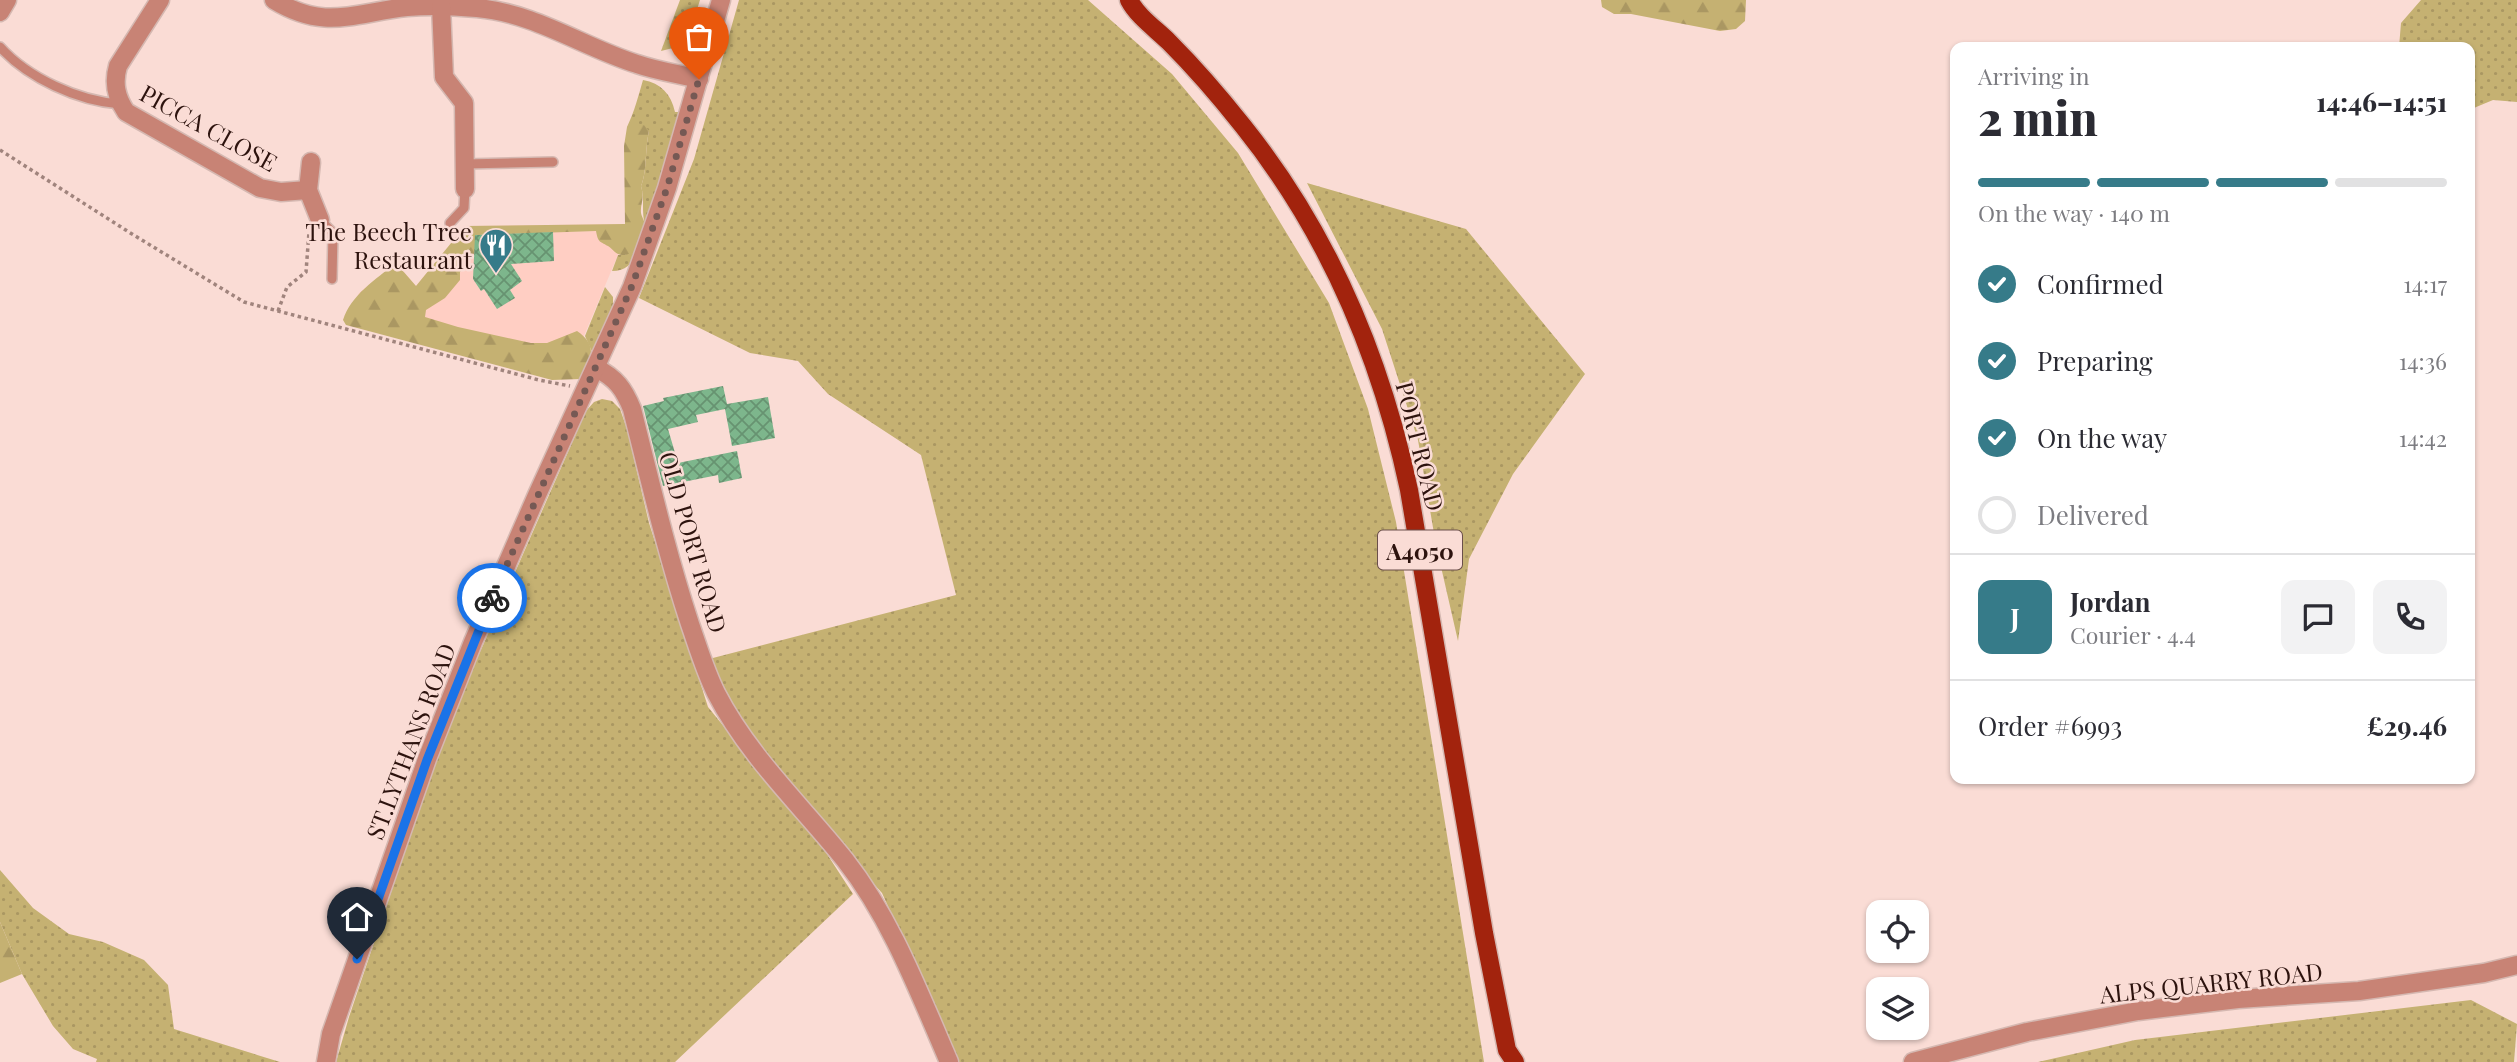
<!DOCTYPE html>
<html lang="en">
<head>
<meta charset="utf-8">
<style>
  :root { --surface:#fff; --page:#f2f2f3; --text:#2b2b33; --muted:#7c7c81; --line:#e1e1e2; --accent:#367b89 }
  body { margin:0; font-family:"Playfair Display",serif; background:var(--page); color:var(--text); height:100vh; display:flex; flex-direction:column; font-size:26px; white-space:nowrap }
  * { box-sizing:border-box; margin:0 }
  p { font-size:23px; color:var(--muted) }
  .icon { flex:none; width:38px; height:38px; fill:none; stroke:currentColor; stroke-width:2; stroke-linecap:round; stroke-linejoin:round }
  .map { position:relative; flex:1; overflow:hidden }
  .panel { position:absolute; left:1950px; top:42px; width:525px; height:742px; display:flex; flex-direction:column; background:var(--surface); border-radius:14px; box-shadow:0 2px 5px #0004 }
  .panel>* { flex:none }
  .buttons { position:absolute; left:1866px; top:900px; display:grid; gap:14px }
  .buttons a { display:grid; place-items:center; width:63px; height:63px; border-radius:14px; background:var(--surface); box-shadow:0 2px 5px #0004; font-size:35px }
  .pin { position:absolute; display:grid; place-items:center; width:60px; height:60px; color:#fff; margin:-72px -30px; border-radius:50% 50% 50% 0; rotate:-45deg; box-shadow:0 0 7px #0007 }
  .pin .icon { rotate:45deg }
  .courier { position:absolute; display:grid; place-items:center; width:70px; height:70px; margin:-35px; border:5px solid #1a73e8; border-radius:50%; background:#fff; color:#222; box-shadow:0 2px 9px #0007 }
  .overview em { font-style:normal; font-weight:800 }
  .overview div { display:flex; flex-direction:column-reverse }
  .overview { display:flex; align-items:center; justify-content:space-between; height:119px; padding:0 28px }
  h1 { font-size:46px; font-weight:800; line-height:52px }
  .bar { display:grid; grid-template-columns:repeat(4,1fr); gap:10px 7px; align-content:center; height:84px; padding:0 28px }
  .bar i { height:9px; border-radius:5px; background:var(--line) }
  .bar .current { background:var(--accent) }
  .bar p { grid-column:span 4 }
  .line { display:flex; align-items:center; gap:18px; padding:0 28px; border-top:2px solid var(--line) }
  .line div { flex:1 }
  .round { display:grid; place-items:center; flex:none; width:74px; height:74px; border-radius:14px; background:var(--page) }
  ol { padding:0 28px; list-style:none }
  li { display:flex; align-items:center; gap:21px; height:77px }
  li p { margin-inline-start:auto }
  li .icon { padding:7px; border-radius:50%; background:var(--accent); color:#fff; stroke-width:4 }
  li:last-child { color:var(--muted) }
  li i { width:38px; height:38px; border:4px solid var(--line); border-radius:50% }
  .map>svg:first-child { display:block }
  .built { fill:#ffcec3 }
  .grass { fill:url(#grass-dots) }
  .forest { fill:url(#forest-firs) }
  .building { fill:url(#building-cross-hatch) }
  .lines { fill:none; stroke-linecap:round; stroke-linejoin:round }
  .service-casing { stroke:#d5b8b1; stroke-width:12 }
  .minor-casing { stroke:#d5b8b1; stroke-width:21 }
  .tertiary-casing { stroke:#d5b8b1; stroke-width:21 }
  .primary-casing { stroke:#d5b8b1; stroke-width:21 }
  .path { stroke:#a0847d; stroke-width:3.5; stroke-dasharray:3.5 3.5; stroke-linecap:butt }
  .service { stroke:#c88375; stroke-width:9 }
  .minor { stroke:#c88375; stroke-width:18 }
  .tertiary { stroke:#c88375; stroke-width:18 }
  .primary { stroke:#a2230d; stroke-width:18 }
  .done { stroke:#755954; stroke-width:7; stroke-dasharray:0 12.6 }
  .route { stroke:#1a73e8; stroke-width:9 }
  .labels { text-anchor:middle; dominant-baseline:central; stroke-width:5; stroke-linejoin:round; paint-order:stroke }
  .shield { fill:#fadcd5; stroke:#6a4f4a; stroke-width:2 }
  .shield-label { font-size:23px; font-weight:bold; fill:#2d130e }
  .street-label { font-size:24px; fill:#2d130e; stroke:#fadcd5 }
  .poi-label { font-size:24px; fill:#2d130e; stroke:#fadcd5; text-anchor:end }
</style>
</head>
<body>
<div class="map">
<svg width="2517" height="1062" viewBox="0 0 2517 1062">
  <defs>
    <pattern id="grass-dots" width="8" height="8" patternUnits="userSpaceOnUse" patternTransform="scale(1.75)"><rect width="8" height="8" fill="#c5b172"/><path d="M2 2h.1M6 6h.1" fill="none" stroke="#aa9762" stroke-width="1.8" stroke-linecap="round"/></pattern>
    <pattern id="forest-firs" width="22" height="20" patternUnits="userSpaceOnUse" patternTransform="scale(1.75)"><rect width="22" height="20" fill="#c5b172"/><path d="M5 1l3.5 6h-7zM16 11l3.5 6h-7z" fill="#aa9762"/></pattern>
    <pattern id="building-cross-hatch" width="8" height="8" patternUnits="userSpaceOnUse" patternTransform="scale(1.75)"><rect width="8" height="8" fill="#7db68c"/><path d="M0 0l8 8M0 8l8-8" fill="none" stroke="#679371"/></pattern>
  </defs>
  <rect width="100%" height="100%" fill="#fadcd5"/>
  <polygon class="built" points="626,224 625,238 571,367 349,317 359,293 396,263 416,286 465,226"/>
  <g class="grass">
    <polygon points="680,0 700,0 690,32 681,46 661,51"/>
    <polygon points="739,0 1088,0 1172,74 1238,153 1329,303 1368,409 1396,522 1484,1062 959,1062 882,893 832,838 777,770 744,724 709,659 956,595 921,455 828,394 798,361 750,353 639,298 694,159"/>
    <polygon points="2421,0 2517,0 2517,102 2493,100 2469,110 2469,47 2399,47 2401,23"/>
    <path d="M643,80C661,83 671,94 675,112H681L645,225C641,211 645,200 641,186C647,173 645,148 649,131L627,127C635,110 638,97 643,80Z"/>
    <polygon points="1307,183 1466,229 1585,374 1513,474 1469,559 1458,641 1436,545 1418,440 1382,329"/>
    <path d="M640,245C634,259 630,271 612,271L618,255H625Z"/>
    <polygon points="605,287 613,297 613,309 593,354 585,336"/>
    <polygon points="602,399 612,401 620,409 627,429 649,523 708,707 825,851 853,894 675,1062 336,1062 349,1017 446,729 586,411 594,402"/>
    <polygon points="0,870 33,908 69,934 103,942 144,960 168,985 174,1029 280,1062 96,1062 97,1059 73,1049 53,1026 22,974 0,922"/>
    <polygon points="2471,1000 2517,1024 2514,1062 2038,1062 2135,1040"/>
  </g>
  <g class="forest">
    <polygon points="1601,0 1746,0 1745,21 1736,29 1720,31 1631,14 1614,14 1602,7"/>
    <path d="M632,125H644L649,131C645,148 647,173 641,186C645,200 640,204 641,213C642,218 646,223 646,229C647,240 633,256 622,255C616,255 613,249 608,246C599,241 598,242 596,231L476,235L475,252L460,272V280L445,298L426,310L425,317L458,327L531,343H547L577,331C598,345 592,360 581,379L552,380L346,325L343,320C351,295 376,279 396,263L416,286L465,226L625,224L624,146L627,127Z"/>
    <polygon points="0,922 22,974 0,983"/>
  </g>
  <g class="building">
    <polygon points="553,232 554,261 511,264 522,281 510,290 515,298 497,309 484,289 481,291 473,279 475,235"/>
    <polygon points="723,386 727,404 768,397 775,438 732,446 725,409 696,415 698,422 668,429 678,463 737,451 742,478 719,483 718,475 663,486 643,406 664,401 663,398"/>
  </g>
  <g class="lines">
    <defs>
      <g id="service">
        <path d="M0,47C28,78 78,101 120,104"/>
        <polyline points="465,164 553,162"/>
        <polyline points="320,220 333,233 332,279"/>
        <polyline points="450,223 464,208 465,189"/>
      </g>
      <g id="minor">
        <path d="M160,0L118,66C113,83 116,97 126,112L260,188L281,192L308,190"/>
        <path d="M274,0C325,31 353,13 407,7C430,5 454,6 477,8C535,13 583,47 637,64C657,71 679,74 699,79"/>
        <polyline points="441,6 444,77 464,103 465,189"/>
        <polyline points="0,12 7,0"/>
        <polyline points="311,162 308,190 320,220"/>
        <path d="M596,368C616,378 624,389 632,409C650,481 667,554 690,624C698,647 705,671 716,693C749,757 801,805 845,860C892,920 919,993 949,1062"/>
        <polyline points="326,1062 331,1034 427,759 473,642 537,495 632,287 667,188 721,0"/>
      </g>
      <polyline id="tertiary" points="1913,1062 2027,1032 2138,1011 2238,999 2359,991 2484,973 2517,965"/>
      <path id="primary" d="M1129,0C1138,17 1156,29 1169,42C1196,69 1220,97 1243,126C1328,232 1381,358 1409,490L1484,933L1507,1050L1515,1062"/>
    </defs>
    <use href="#service" class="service-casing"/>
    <use href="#minor" class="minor-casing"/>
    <use href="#tertiary" class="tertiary-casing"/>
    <use href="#primary" class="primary-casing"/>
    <g class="path">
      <polyline points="0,150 132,234 244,302 539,380 570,386"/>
      <polyline points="278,311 287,287 306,272 309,232"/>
    </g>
    <use href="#service" class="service"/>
    <use href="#minor" class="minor"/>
    <use href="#tertiary" class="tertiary"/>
    <use href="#primary" class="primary"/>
  </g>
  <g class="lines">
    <polyline class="done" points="492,598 632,286 667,188 699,79"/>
    <polyline class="route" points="357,959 427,760 492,598"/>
  </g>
  <defs>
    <symbol id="restaurant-pin" viewBox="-11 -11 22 30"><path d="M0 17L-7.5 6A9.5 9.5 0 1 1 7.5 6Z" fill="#367b89" stroke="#fadcd5"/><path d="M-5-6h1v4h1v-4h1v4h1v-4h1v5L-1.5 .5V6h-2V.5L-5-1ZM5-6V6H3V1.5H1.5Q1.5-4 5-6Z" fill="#fff"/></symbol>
  </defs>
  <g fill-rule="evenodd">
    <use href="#restaurant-pin" x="477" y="226" width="38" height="52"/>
  </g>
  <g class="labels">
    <rect class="shield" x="1378" y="530.5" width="84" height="39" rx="5"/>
    <g class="shield-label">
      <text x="1420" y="550">A4050</text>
    </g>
    <g class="street-label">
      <text transform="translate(209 127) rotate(29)">PICCA CLOSE</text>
      <text transform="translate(1421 446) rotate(76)">PORT ROAD</text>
      <text transform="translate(694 542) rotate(74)">OLD PORT ROAD</text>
      <text transform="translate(410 741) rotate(-69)">ST.LYTHANS ROAD</text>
      <text transform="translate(2211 982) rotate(-6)">ALPS QUARRY ROAD</text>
    </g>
    <g class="poi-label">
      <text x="472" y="231">The Beech Tree<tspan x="472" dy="28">Restaurant</tspan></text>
    </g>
  </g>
</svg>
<div class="buttons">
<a><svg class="icon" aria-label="locate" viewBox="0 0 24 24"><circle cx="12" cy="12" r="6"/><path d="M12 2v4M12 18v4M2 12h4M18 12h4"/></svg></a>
<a><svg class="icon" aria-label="layers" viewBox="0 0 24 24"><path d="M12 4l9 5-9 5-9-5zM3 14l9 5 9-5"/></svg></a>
</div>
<div class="pin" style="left:699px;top:79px;background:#ea580c"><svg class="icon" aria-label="bag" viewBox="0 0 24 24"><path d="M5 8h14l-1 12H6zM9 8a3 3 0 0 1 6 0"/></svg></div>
<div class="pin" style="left:357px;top:959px;background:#1f2937"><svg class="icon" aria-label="home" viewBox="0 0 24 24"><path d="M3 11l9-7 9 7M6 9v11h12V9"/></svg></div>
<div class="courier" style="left:492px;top:598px"><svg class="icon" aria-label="bike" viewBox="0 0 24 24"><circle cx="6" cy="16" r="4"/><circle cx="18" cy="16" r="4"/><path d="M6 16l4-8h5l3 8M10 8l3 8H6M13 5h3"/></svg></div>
<section class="panel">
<div class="overview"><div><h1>2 min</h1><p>Arriving in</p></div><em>14:46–14:51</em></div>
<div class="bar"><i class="current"></i><i class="current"></i><i class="current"></i><i></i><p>On the way · 140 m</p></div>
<ol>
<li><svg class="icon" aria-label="check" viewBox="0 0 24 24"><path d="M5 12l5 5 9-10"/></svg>Confirmed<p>14:17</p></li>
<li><svg class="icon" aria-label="check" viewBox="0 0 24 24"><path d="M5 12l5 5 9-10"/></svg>Preparing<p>14:36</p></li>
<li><svg class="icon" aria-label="check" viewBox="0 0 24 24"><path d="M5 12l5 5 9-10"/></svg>On the way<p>14:42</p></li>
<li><i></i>Delivered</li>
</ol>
<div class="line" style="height:126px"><b class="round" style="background:var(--accent);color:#fff">J</b><div><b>Jordan</b><p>Courier · 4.4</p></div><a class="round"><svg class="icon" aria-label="chat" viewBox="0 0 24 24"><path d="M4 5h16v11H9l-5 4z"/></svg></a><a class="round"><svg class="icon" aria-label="phone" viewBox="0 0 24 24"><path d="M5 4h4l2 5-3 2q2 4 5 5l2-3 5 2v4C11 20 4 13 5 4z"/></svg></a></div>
<div class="line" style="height:91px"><div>Order #6993</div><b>£29.46</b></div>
</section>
</div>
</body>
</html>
